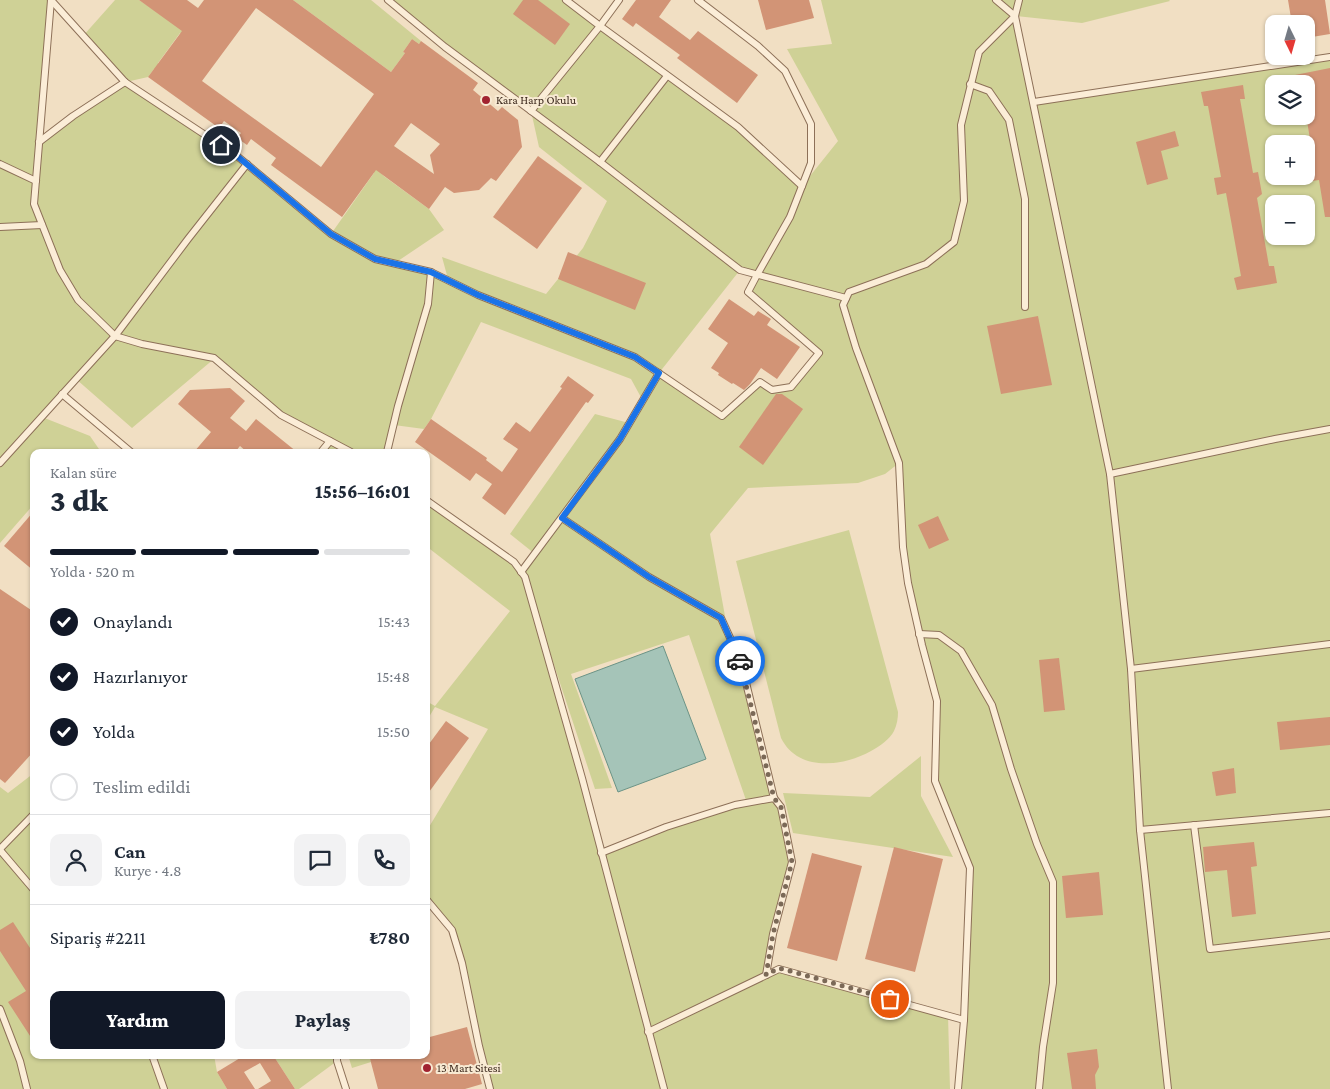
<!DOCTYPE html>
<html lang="tr">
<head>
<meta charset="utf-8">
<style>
  :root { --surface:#fff; --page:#f2f2f3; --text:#1f2937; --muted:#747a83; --line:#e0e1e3; --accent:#111827 }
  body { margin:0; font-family:"Crimson Pro",serif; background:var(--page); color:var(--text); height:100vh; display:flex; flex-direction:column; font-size:19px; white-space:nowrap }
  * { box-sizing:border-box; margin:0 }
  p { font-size:16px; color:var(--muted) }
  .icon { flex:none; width:28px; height:28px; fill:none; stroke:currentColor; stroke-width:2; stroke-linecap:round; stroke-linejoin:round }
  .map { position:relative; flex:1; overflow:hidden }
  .sheet { position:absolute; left:30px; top:449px; width:400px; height:610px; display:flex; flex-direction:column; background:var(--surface); border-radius:10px; box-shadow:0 1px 4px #0004 }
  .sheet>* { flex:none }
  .needle { width:32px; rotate:175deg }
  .fabs { position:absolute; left:1265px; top:15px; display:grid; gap:10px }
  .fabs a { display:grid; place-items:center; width:50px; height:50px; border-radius:10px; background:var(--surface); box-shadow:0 1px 4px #0004; font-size:25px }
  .pin { position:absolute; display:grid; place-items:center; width:42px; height:42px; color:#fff; margin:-21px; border:2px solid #fff; border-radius:50%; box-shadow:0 1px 5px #0007 }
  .courier { position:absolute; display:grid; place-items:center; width:50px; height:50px; margin:-25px; border:4px solid #1a73e8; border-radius:50%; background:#fff; color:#222; box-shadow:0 1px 6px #0007 }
  .headline em { font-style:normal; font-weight:800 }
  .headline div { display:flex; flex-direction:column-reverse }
  .headline { display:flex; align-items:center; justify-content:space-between; height:85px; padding:0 20px }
  h1 { font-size:32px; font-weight:800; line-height:38px }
  .bar { display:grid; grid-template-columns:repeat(4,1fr); gap:8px 5px; align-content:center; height:60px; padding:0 20px }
  .bar i { height:6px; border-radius:4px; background:var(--line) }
  .bar .current { background:var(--accent) }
  .bar p { grid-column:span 4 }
  .line { display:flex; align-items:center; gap:12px; padding:0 20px; border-top:1px solid var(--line) }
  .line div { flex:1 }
  .round { display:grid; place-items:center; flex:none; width:52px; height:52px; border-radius:10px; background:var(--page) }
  ol { padding:0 20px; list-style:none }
  li { display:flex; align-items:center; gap:15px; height:55px }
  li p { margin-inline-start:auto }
  li .icon { padding:5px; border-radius:50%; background:var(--accent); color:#fff; stroke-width:4 }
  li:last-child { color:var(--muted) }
  li i { width:28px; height:28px; border:2px solid var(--line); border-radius:50% }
  .button { display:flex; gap:10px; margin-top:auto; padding:10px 20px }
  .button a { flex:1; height:58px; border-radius:10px; background:var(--accent); color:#fff; font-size:20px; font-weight:800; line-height:58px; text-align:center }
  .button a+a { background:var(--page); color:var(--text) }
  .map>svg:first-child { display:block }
  .green { fill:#cfd196; fill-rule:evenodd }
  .water { fill:#a5c4b8; stroke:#6b9386 }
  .building { fill:#d29476; fill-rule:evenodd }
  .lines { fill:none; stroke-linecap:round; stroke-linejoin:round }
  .service-casing { stroke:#8d7058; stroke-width:8 }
  .service { stroke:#fbedd7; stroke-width:6 }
  .done { stroke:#7b6957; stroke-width:5; stroke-dasharray:0 9 }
  .route { stroke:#1a73e8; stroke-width:6 }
  .poi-dot { fill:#a12330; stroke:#f8ead3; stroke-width:2 }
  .labels { text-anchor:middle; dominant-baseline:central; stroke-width:4; stroke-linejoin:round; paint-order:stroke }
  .poi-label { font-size:12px; fill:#3c291d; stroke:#f8ead3; text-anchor:start }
</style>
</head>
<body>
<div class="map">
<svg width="1330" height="1089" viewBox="0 0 1330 1089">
  <rect width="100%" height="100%" fill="#f1dfc3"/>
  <g class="green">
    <path d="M0,0H51L40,141L124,82L83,36L115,0H139L187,32L184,36L180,33L158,63V71L154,69L148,77L126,82L237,156L331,234L374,173L373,166L385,177L429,209L444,230L395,263L448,279L442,257L546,294L583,248L607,201L539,147L531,111L445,47L394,0H566L738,127L802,186L838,141L787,49L832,44L821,0H1169L1170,1L1082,23L1016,16L1034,102L1330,57V1089H958L970,868L935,781L937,701L908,582L899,463L885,474L858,483L748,488L710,534L725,616L662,583L721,618L741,662L774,798L781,807L792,862L766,975L779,969L948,1015L950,1089H490L452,930L426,899V832L488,729L435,707L426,722V701L435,706L510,611L426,546V501L514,562L521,572L535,554L510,534L595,414L629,423L643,401L631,379L481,322L431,419L424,429L394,425L387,452H321L330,442L281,415L215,358L132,428L76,379L42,417L90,436L101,452H34V504L0,543ZM1274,84H1306V116H1274ZM1274,144H1306V176H1274ZM1274,204H1306V236H1274ZM740,270L756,275L748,292L819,353L791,387L772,390L760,382L722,416L659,373ZM525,577L595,789L612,788L571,674L689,635L747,803L666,827L601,852Z"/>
    <polygon points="293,0 371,0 421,41 419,44 412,39 403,52 405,53 391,72"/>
    <path d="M849,530L898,712C898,718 897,725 894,731C890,739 879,747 871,751C842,767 798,772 781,738L736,561Z"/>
    <polygon points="921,756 921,796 953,857 793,833 783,793 870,797"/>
    <polygon points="34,773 34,1055 214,1055 217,1072 227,1089 0,1089 0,787 8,793"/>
    <polygon points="273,1055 335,1055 337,1061 299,1089 295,1089"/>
    <polygon points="348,1055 369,1055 371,1062 352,1068"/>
  </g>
  <polygon class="water" points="663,646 706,759 618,792 575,679"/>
  <g class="building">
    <path d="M139,0H187L198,8L204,0H293L391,72L405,53L403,52L412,39L419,44L421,41L478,83L473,90L498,111L502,107L518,120L522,147L496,181L491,178L479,190L454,193L445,187L429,209L376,170L342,217L271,165L276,158L251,139L247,145L237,138L241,133L224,121L219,128L148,77L182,31ZM256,8L374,94L321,167L202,81ZM411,123L440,144L430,155L434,174L394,146Z"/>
    <polygon points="523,0 538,0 570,24 555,45 513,14"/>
    <polygon points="636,0 671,0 659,17 690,40 698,31 758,75 737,103 677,58 680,55 636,23 633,27 622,19"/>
    <polygon points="758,0 809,0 814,18 766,30"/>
    <polygon points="1288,0 1325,0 1330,34 1306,38 1306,24 1292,24"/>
    <polygon points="1330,68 1330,217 1325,217 1319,180 1312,181 1309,164 1314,163 1306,115 1306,84 1276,84 1275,79"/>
    <polygon points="1243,85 1245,99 1240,99 1253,173 1258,172 1262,194 1257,198 1269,266 1274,266 1277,283 1237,290 1234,278 1241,276 1226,193 1217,195 1214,178 1221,177 1208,106 1204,106 1201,92"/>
    <polygon points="1175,131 1179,146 1161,151 1168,179 1147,185 1136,142"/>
    <polygon points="538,156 582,188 537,249 493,217"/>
    <polygon points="568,252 646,283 635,310 558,279"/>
    <polygon points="729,299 754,316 758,311 771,319 767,325 800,347 777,379 761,368 750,384 744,390 733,383 732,384 718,375 719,373 711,368 728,343 708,329"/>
    <polygon points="1038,316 1052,385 1001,394 987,326"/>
    <polygon points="568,376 594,395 588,403 586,402 505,515 482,498 492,484 476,473 470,481 415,442 431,419 487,458 486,460 502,472 518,449 503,439 516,422 530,432 562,388 560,387"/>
    <polygon points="230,388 245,401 230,418 246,431 256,419 297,452 247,452 240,446 235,452 194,452 211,432 178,404 190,390"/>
    <polygon points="776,394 782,394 803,409 763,465 739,447"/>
    <polygon points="34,511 34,571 4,546"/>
    <polygon points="938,516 949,540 929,549 918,525"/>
    <polygon points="0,589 34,612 34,751 5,783 0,779"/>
    <polygon points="1059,658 1065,710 1044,712 1039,660"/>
    <polygon points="1330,717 1330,745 1280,750 1277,722"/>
    <polygon points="446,721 469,738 426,796 426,748"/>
    <polygon points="1234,768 1236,793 1216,796 1212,772"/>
    <polygon points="1254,842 1257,866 1251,867 1256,914 1232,917 1227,870 1205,872 1203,847"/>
    <polygon points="894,847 943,859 915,972 865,959"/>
    <polygon points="812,853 862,866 837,961 787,948"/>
    <polygon points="1099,872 1103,915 1066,918 1062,876"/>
    <polygon points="13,922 34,954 34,1042 8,1002 26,991 0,951 0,930"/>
    <polygon points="467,1027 482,1084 465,1089 378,1089 369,1055 426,1055 426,1038"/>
    <polygon points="1097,1049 1099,1067 1095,1075 1096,1089 1072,1089 1067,1053"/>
    <polygon points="245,1055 273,1055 295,1089 258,1089 271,1081 260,1063 244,1072 255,1089 227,1089 217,1072"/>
  </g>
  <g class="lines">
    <defs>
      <g id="service">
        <polyline points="51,0 125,82 237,156 331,234 375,259 431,272 478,295 635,357 722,416 760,382 772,390 791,387 819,353 748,292 757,275 790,217 811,163 811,124 785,71 758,46 698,0"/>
        <polyline points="51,0 34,204 60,270 78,300 115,336 142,344 214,358 281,415 351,452"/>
        <polyline points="388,0 445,47 600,162 740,270 846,298"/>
        <polyline points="619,0 600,26 738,127 802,186"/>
        <polyline points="1019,0 1015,16 1110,474 1131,669 1140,830 1168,1089"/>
        <polyline points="970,84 989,91 1009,120 1025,199 1025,307"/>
        <polyline points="1034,102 1330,57"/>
        <polyline points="531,111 600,26 566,0"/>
        <polyline points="39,142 73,116 125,82"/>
        <polyline points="600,162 667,76"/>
        <polyline points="0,164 36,181"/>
        <polyline points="0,227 42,225"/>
        <polyline points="62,394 131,452"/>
        <polyline points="321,452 330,441"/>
        <polyline points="387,452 398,406 428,304 431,272"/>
        <polyline points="0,463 115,336 188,239 247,164"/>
        <polyline points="1110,474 1275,439 1330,429"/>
        <polyline points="426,500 514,562 525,577 582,778 664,1089"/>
        <polyline points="562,518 649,577 721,618 741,662 774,798"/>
        <polyline points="521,572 620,439 659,373"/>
        <polyline points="919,634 939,635 961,651 992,705 1011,769 1037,844 1053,882 1053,983 1043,1047 1039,1089"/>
        <polyline points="1131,669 1330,644"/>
        <polyline points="1194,825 1210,949 1330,935"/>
        <polyline points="1140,830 1330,813"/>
        <polyline points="0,849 34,814"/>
        <polyline points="0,850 34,890"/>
        <polyline points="601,853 666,827 735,805 774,798 781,807 792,862 773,934 766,975"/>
        <polyline points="426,899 452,930 462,963 479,1046 490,1089"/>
        <polyline points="0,1009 20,1061 27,1089"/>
        <polyline points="648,1032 779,969 964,1020"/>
        <polyline points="152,1055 164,1089"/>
        <polyline points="337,1055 337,1061 346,1089"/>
        <polyline points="958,1089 964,1020 970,868 935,781 937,701 922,645 908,583 903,547 899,463 856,348 843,305 849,292 926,264 954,242 964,201 961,125 979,52 1015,16 996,0"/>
      </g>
    </defs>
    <use href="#service" class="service-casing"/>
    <use href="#service" class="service"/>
  </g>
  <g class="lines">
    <polyline class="done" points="740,661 774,798 781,807 792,862 773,934 766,975 779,968 890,999"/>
    <polyline class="route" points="221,145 237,156 331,234 375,259 431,272 478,295 635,357 659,373 620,439 562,518 649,577 721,618 740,661"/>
  </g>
  <g class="poi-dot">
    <circle cx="486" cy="100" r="5"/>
    <circle cx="427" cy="1068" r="5"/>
  </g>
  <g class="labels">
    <g class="poi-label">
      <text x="496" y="100">Kara Harp Okulu</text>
      <text x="437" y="1068">13 Mart Sitesi</text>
    </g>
  </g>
</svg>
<div class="fabs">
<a><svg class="needle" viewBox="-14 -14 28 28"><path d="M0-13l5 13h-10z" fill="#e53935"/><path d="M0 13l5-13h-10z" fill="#747a83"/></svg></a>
<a><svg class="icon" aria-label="layers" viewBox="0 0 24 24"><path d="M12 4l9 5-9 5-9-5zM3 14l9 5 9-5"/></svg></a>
<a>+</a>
<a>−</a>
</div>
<div class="pin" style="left:890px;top:999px;background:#ea580c"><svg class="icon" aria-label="bag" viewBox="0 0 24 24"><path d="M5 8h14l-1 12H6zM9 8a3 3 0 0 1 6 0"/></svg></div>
<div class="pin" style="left:221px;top:145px;background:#1f2937"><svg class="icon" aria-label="home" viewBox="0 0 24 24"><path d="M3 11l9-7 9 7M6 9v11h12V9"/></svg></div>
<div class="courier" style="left:740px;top:661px"><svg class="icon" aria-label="car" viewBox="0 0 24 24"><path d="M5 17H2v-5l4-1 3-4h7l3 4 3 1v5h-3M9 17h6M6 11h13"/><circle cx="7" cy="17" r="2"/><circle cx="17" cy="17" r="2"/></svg></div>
<section class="sheet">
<div class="headline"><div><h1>3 dk</h1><p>Kalan süre</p></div><em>15:56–16:01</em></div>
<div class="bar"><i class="current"></i><i class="current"></i><i class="current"></i><i></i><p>Yolda · 520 m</p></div>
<ol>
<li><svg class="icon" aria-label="check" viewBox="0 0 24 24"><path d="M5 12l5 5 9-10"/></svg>Onaylandı<p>15:43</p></li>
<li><svg class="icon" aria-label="check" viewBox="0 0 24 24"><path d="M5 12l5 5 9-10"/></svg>Hazırlanıyor<p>15:48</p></li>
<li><svg class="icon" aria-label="check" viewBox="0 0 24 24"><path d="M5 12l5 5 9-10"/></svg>Yolda<p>15:50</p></li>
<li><i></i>Teslim edildi</li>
</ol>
<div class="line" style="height:90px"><a class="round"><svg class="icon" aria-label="person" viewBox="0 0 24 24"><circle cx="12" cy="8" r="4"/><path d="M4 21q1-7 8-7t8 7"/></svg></a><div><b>Can</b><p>Kurye · 4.8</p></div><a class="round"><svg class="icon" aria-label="chat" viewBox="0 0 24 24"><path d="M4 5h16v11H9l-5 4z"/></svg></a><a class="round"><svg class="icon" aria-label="phone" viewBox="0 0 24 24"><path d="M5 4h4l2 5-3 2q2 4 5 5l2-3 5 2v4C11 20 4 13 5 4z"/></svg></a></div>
<div class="line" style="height:65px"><div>Sipariş #2211</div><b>₺780</b></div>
<div class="button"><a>Yardım</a><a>Paylaş</a></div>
</section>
</div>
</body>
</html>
